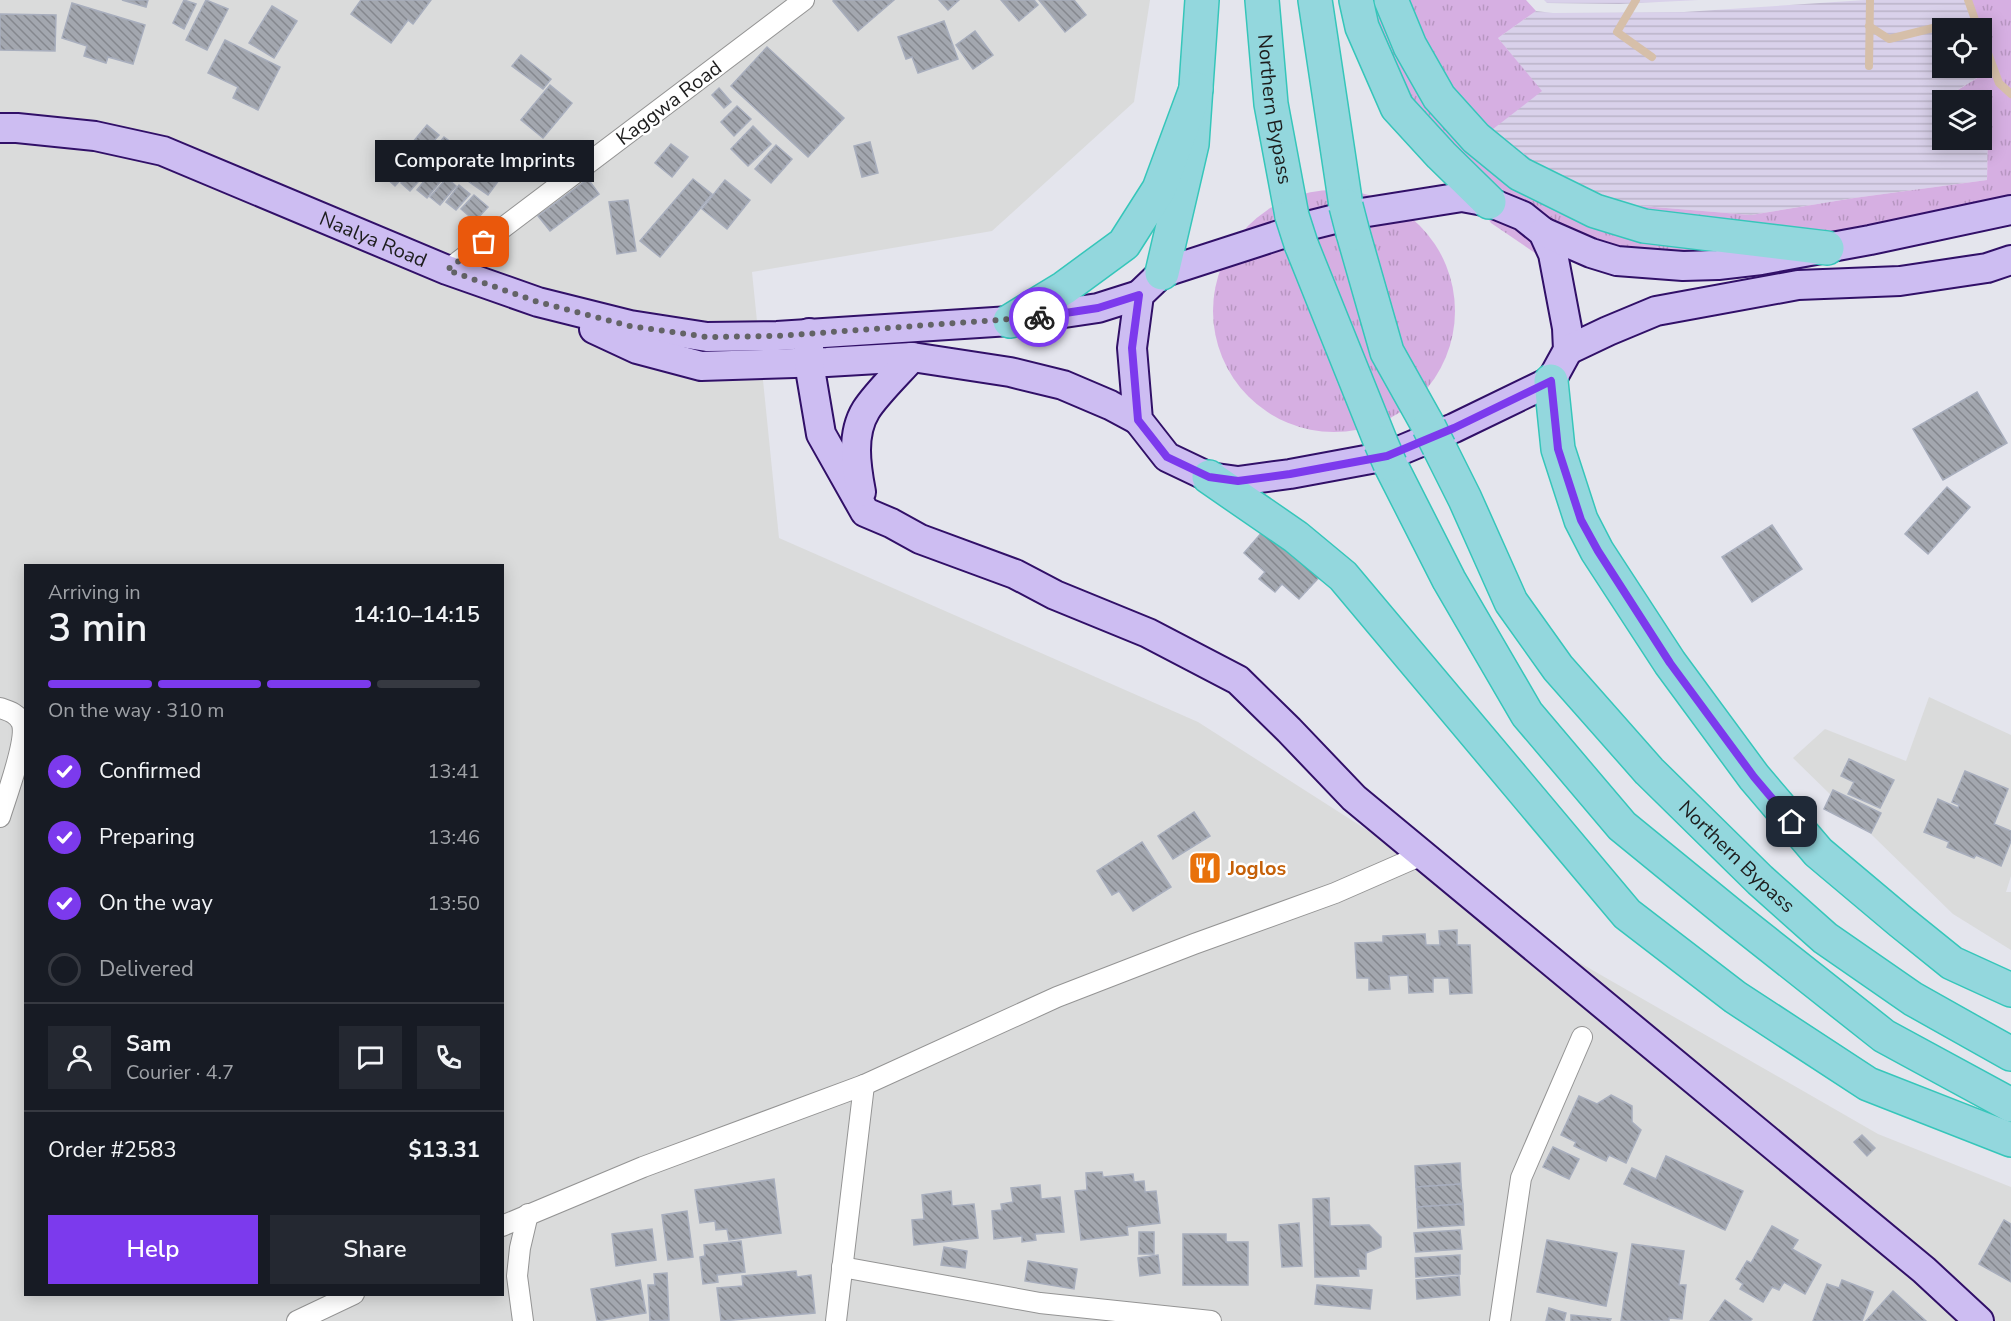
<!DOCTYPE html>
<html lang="en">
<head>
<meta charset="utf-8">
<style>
  :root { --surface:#171b24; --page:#242831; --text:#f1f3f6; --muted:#9ea1a6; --line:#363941; --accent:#7c3aed }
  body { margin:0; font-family:"Nunito Sans",sans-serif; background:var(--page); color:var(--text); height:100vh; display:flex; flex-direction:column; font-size:22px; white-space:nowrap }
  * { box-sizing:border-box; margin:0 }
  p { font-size:20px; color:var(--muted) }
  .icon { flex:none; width:33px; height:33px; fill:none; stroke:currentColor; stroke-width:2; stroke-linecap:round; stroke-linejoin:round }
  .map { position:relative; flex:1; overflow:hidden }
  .side { position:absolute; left:24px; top:564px; width:480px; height:732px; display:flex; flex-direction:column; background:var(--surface); border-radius:0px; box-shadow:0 3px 15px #0003 }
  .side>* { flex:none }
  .controls { position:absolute; left:1932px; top:18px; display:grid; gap:12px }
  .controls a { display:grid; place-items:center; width:60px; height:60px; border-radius:0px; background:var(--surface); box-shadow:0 3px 15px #0003; font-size:30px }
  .pin { position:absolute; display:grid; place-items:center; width:51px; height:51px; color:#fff; margin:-26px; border-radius:12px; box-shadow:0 3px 9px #0006 }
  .courier { position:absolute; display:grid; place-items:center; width:60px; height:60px; margin:-30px; border:4px solid #7c3aed; border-radius:50%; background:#fff; color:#222; box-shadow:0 2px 8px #0007 }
  .bubble { position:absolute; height:42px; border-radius:0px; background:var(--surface); box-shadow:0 3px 15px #0003; font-size:20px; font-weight:600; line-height:42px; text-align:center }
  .headline em { font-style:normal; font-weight:600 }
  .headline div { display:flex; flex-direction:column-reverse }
  .headline { display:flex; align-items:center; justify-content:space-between; height:102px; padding:0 24px }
  h1 { font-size:39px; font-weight:600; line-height:45px }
  .bar { display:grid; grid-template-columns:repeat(4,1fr); gap:9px 6px; align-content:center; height:72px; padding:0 24px }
  .bar i { height:8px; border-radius:4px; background:var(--line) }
  .bar .current { background:var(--accent) }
  .bar p { grid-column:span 4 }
  .line { display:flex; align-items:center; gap:15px; padding:0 24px; border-top:2px solid var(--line) }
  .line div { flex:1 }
  .round { display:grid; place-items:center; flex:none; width:63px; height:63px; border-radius:0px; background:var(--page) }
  ol { padding:0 24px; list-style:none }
  li { display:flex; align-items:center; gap:18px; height:66px }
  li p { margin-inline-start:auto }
  li .icon { padding:6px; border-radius:50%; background:var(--accent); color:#fff; stroke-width:4 }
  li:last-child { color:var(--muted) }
  li i { width:33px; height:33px; border:3px solid var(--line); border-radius:50% }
  .cta { display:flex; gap:12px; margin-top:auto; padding:12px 24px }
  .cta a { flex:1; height:69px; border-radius:0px; background:var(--accent); color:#fff; font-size:24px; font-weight:600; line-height:69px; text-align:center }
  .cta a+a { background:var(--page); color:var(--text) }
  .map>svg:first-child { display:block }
  .residential { fill:#dadbdb; fill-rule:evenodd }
  .farmland { fill:url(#farmland-rules) }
  .grass { fill:url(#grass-tufts) }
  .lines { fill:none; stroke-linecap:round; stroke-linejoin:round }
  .stream { stroke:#d6bfa9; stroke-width:8 }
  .building { fill:url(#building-back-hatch); stroke:#a8aebd; stroke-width:1.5 }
  .street-casing { stroke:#949494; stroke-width:22 }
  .secondary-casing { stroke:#311068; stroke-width:32 }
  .highway-casing { stroke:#36c6ba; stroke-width:36 }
  .street { stroke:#fff; stroke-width:20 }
  .secondary { stroke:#cdbdf2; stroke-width:28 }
  .highway { stroke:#93d7dd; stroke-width:33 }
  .highway-bridge-casing { stroke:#36c6ba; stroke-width:36; stroke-linecap:butt }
  .highway-bridge { stroke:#93d7dd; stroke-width:33 }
  .done { stroke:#636366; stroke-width:6; stroke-dasharray:0 10.8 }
  .route { stroke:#7c3aed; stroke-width:8 }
  .labels { text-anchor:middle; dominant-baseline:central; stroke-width:5; stroke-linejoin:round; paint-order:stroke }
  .street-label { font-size:20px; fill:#1d1d1d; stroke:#fff }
  .food-label { font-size:20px; font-weight:bold; fill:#c56008; stroke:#fff; text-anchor:start }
</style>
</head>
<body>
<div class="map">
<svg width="2011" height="1321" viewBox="0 0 2011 1321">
  <defs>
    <pattern id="farmland-rules" width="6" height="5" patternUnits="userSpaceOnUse" patternTransform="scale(1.5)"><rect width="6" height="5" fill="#d9d1ea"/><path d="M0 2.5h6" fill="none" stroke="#bab3c8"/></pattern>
    <pattern id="grass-tufts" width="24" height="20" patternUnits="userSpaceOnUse" patternTransform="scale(1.5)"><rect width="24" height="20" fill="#d6afe2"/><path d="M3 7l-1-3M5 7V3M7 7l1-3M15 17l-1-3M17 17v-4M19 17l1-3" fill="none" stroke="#b796c1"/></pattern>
    <pattern id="building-back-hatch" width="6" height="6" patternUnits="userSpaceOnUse" patternTransform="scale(1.5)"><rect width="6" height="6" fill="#a3a7af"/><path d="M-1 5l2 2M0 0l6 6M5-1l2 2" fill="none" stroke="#84878e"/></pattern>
  </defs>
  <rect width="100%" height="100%" fill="#e4e5ed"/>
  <g class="residential">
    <path d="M0,0H1150L1134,102L992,231L752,272L779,538L1198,722L1533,936L1878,1134L2011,1187V1321H0ZM26,566H502V1294H26Z"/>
    <polygon points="1929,697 2011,735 2011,876 2006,892 2011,892 2011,950 1953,914 1793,758 1825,729 1906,761"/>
  </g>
  <g class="farmland">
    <polygon points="1544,0 1699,0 1619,4 1547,3"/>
    <polygon points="1865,0 1968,0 1978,28 1942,28 1942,68 1982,68 1982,37 1993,68 1954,92 1960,100 1942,100 1942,140 1982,140 1982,125 1988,133 1987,180 1854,198 1751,215 1630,205 1565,186 1492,129 1541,91 1498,38 1536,11 1553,13 1684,12"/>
  </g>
  <g class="grass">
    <polygon points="1343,0 1526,0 1536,11 1498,38 1542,91 1493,129 1565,186 1630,205 1751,215 1854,198 1987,180 1988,133 1982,125 1982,100 1960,100 1953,93 1993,68 1982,37 1982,28 1978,28 1968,0 2011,0 2011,216 1841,255 1535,253 1491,223 1466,184 1409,143 1392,128 1356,42"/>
    <circle cx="1334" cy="311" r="121"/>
  </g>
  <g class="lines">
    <g class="stream">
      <polyline points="1636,0 1617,32 1652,57"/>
      <polyline points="1968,0 1978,28"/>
      <polyline points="1869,26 1889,39 1941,26"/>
      <polyline points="1982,37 1999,83 2011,94"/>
      <polyline points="1869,66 1870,0"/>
    </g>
  </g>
  <g class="building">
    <polygon points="122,0 148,0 146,7"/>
    <polygon points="184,0 196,4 184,29 173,23"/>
    <polygon points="206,0 228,9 207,50 186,40"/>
    <polygon points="361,0 431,0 413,24 408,20 391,43 351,14"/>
    <polygon points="834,0 894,0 858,31 833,1"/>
    <polygon points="939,0 959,0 948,10"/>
    <polygon points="1001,0 1034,0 1038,5 1019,21"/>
    <polygon points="1039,0 1074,0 1086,15 1065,32"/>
    <polygon points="72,3 145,25 133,64 108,57 106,63 84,56 87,46 62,38"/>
    <polygon points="272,6 297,21 274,58 249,43"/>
    <polygon points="0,14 56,15 55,51 0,50"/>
    <polygon points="944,21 958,59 918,73 912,57 906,59 898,37"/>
    <polygon points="975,31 993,55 973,69 956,45"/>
    <polygon points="225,40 280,67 258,110 233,98 238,87 208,73"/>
    <polygon points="767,47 844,118 808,157 731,86"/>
    <polygon points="521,55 551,79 543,89 512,66"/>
    <polygon points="550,85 572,103 543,138 521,120"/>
    <polygon points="719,88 731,102 724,108 712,95"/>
    <polygon points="737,106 751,119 734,136 721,122"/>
    <polygon points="427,125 439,135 424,152 413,142"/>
    <polygon points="753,126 771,144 748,166 731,149"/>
    <polygon points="444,137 459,148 446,164 431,153"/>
    <polygon points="870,142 878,173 862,177 854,146"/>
    <polygon points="671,144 688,157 672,177 655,163"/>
    <polygon points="776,145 792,159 771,183 755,169"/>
    <polygon points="409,148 420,158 395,186 383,175"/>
    <polygon points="462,149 479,163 466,178 450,165"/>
    <polygon points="424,157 433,165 410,191 401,183"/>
    <polygon points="482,162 502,176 488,195 468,181"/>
    <polygon points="434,169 444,177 427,198 417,190"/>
    <polygon points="447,178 456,186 440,205 430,197"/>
    <polygon points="588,179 599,194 550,231 538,216"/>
    <polygon points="693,179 712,194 660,257 640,241"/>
    <polygon points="725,180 750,200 727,229 702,209"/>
    <polygon points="459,185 470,194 456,210 446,202"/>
    <polygon points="474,195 488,207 475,221 461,209"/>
    <polygon points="628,200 636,251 617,254 609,202"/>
    <polygon points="1977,392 2007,443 1943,480 1913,429"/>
    <polygon points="1947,487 1970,507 1928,554 1905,534"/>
    <polygon points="1270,523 1325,571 1299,599 1282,584 1275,592 1259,579 1265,572 1244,553"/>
    <polygon points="1772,525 1802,569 1752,602 1722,557"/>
    <polygon points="1849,759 1894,780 1880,808 1848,794 1854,782 1841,776"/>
    <polygon points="1965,771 2008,789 1994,824 2011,831 2011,841 2001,866 1976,855 1974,858 1947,847 1949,842 1924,832 1938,799 1958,808 1959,805 1952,802"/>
    <polygon points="1833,790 1881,813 1871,833 1824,809"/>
    <polygon points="1194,812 1210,836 1173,859 1158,836"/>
    <polygon points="1142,842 1171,887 1133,911 1119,891 1112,895 1097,871"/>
    <polygon points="1457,930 1457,945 1470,945 1472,993 1450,994 1449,978 1433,978 1433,992 1409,993 1408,975 1389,976 1390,989 1369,990 1369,978 1357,978 1355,943 1383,942 1383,936 1425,934 1426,945 1440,945 1439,931"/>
    <polygon points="1611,1095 1632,1106 1632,1122 1641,1130 1626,1163 1609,1155 1606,1161 1574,1146 1576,1142 1561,1135 1579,1096 1597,1104"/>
    <polygon points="1862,1135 1875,1148 1867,1156 1854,1142"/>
    <polygon points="1553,1147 1579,1159 1569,1179 1543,1167"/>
    <polygon points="1666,1156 1743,1191 1725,1230 1624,1184 1632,1168 1656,1179"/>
    <polygon points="1460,1163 1461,1184 1416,1187 1415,1166"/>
    <polygon points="1102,1172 1103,1177 1133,1174 1134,1182 1144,1181 1145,1192 1156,1191 1160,1223 1127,1227 1128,1235 1081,1240 1075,1191 1087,1190 1086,1173"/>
    <polygon points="774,1179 781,1233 729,1240 727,1229 716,1230 715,1221 700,1223 695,1190"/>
    <polygon points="1461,1184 1463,1204 1417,1207 1416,1187"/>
    <polygon points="1040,1185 1041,1199 1060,1197 1064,1232 1035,1234 1036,1240 1022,1242 1022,1236 994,1239 992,1211 1002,1210 1001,1204 1013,1202 1011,1188"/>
    <polygon points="951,1191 952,1206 974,1204 978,1238 914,1245 912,1220 924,1219 922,1195"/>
    <polygon points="1329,1198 1330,1226 1369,1225 1381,1237 1381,1247 1366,1253 1366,1269 1358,1269 1359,1276 1315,1277 1313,1199"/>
    <polygon points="1463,1204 1464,1225 1418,1228 1417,1207"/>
    <polygon points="687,1211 693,1257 668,1260 662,1215"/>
    <polygon points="2004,1220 2011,1224 2011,1282 1979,1264"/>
    <polygon points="1299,1223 1302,1266 1282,1267 1279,1225"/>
    <polygon points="1772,1226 1798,1240 1792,1249 1821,1265 1805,1294 1784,1282 1779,1290 1772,1287 1763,1302 1740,1289 1743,1284 1736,1279 1747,1261 1751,1263"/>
    <polygon points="652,1229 656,1260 616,1266 612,1234"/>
    <polygon points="1460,1230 1462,1249 1416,1252 1414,1233"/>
    <rect x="1139" y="1232" width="15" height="22"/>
    <polygon points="1183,1234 1226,1234 1226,1242 1248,1242 1248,1285 1183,1285"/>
    <polygon points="1547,1240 1617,1253 1606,1306 1537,1292"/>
    <polygon points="741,1241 745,1272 717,1275 718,1282 703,1284 700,1257 705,1256 704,1245"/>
    <polygon points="1632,1244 1684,1251 1679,1285 1686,1285 1682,1319 1669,1318 1669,1321 1621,1321"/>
    <polygon points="944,1247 967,1251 965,1268 941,1265"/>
    <polygon points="1158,1255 1160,1273 1140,1276 1138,1258"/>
    <polygon points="1460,1255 1460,1274 1416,1277 1415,1258"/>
    <polygon points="1028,1261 1077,1269 1074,1289 1025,1281"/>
    <polygon points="796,1271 797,1277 811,1275 815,1313 721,1321 717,1288 743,1286 742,1276"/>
    <polygon points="667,1273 669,1320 650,1321 648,1285 655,1285 654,1274"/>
    <polygon points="1459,1276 1460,1295 1417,1299 1416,1280"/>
    <polygon points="640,1280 646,1313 597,1321 591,1289"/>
    <polygon points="1842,1280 1873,1292 1862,1321 1813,1321 1827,1284 1839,1288"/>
    <polygon points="1317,1285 1372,1290 1370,1309 1315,1304"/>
    <polygon points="1893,1291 1926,1321 1866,1321"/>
    <polygon points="1725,1300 1752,1319 1750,1321 1710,1321"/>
    <polygon points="1549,1308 1566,1313 1564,1321 1546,1321"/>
    <polygon points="1571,1315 1611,1319 1610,1321 1571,1321"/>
  </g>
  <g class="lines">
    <defs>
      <g id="street">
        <polyline points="447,270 804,0"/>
        <path d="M0,708C9,711 19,714 22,724C27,742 6,797 0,817"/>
        <polyline points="502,1226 643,1167 864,1085 1057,997 1194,944 1335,893 1422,855"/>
        <polyline points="842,1267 1040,1303 1211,1321"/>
        <polyline points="297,1321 354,1294"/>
        <polyline points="523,1321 517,1276 520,1248 528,1214"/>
        <polyline points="836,1321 864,1085"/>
        <polyline points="1500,1321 1521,1178 1582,1037"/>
      </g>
      <g id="secondary">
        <path id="s1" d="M0,128H17L95,136L163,151L447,270L538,302L630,325L707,337L777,336L1010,321L1098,308L1139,295"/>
        <polygon points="1462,197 1489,202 1523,216 1543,232 1553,254 1567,328 1568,350 1551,381 1454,428 1387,456 1290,474 1238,481 1209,477 1167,457 1138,420 1132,348 1139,295 1162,273 1307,226 1355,214"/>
        <polyline points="1543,232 1591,253 1617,261 1683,266 1718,265 1761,260 1870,240 2011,210"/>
        <polyline points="594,329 637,349 701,366 827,362 912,357 1010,372 1063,385 1110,405 1138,420"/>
        <polyline points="809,333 809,363 821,434 865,512 891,523 920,539 1015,574 1055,595 1148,633 1238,680 1289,730 1354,798 1924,1270 1979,1321"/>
        <polyline points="1568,350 1608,331 1656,311 1798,285 1900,281 1987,268 2011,260"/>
        <path d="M861,492C856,466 851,434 866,410C876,394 899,372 912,357"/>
      </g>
      <g id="highway">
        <path id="s2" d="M1262,0L1271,104L1292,216"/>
        <polyline points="1315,0 1346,206"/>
        <polyline points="1356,0 1362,27 1397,107 1441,155 1489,202"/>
        <polyline points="1391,0 1410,46 1439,97 1476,138 1520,174 1595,211 1644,226 1827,248"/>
        <polyline points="1353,233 1387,352 1429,427"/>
        <polyline points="1301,244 1381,443"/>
        <polyline points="1162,273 1192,144 1202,0"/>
        <polyline points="1010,321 1064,288 1124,244 1159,189 1196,89"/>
        <polyline points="1551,381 1558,449 1581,520 1597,551 1670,663 1754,777 1818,852 1900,921 1952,963 2011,990"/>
        <path id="s3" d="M1439,447L1465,499L1511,602L1558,668L1649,771L1760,880L1825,938L1913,999L2011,1054"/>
        <polyline points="1390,464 1449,580 1527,714 1622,826 1731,915 1884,1036 2011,1105"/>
        <polyline points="1209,477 1296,537 1343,576 1627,914 1735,997 1868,1084 2011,1140"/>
      </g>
    </defs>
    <use href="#street" class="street-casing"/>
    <use href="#secondary" class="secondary-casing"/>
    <use href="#highway" class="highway-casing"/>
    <use href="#street" class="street"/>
    <use href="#secondary" class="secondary"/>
    <use href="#highway" class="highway"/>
    <defs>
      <g id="highway-bridge">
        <polyline points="1346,206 1353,233"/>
        <polyline points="1292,216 1301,244"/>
        <polyline points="1429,427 1439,447"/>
        <polyline points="1381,443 1390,464"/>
      </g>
    </defs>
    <use href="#highway-bridge" class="highway-bridge-casing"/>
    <use href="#highway-bridge" class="highway-bridge"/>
  </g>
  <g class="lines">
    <polyline class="done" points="484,242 447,270 538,302 630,326 707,337 777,336 1039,317"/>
    <polyline class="route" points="1039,317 1098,308 1139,295 1132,348 1138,420 1167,457 1209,477 1238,481 1290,474 1387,456 1454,428 1551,381 1558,449 1581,520 1598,551 1670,663 1754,777 1792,822"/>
  </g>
  <defs>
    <symbol id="restaurant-square" viewBox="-11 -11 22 22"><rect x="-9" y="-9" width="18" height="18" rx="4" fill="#e8710a" stroke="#fff"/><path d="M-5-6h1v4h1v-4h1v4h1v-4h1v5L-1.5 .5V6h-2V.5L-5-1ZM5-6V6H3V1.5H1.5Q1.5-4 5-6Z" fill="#fff"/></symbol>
  </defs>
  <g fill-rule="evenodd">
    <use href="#restaurant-square" x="1186" y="849" width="38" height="38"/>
  </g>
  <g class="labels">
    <g class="street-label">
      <text transform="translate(669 103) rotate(-37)">Kaggwa Road</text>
      <text stroke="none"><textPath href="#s2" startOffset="110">Northern Bypass</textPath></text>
      <text stroke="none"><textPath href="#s1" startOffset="393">Naalya Road</textPath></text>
      <text stroke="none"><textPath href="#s3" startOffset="512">Northern Bypass</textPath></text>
    </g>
    <g class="food-label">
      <text x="1228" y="868">Joglos</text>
    </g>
  </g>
</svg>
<div class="controls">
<a><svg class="icon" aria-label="locate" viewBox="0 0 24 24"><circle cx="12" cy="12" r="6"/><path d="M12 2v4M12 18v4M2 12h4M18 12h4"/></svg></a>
<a><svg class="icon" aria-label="layers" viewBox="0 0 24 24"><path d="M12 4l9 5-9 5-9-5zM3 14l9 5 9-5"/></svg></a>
</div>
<div class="pin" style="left:484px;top:242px;background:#ea580c"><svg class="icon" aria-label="bag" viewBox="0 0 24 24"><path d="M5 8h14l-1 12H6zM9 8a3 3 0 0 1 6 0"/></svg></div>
<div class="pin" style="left:1792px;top:822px;background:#1f2937"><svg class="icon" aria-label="home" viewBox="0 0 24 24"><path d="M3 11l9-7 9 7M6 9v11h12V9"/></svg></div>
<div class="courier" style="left:1039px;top:317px"><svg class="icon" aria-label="bike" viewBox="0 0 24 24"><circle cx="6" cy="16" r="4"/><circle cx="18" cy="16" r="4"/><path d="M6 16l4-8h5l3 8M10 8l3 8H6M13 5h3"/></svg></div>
<div class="bubble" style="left:375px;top:140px;width:219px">Comporate Imprints</div>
<section class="side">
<div class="headline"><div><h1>3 min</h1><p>Arriving in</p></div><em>14:10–14:15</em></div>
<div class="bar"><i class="current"></i><i class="current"></i><i class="current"></i><i></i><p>On the way · 310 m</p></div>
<ol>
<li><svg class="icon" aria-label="check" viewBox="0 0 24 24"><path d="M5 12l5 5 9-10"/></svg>Confirmed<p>13:41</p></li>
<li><svg class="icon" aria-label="check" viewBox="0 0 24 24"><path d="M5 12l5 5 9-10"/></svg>Preparing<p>13:46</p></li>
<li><svg class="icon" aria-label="check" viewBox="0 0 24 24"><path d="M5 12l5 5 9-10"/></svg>On the way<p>13:50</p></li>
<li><i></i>Delivered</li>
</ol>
<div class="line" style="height:108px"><a class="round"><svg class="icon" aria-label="person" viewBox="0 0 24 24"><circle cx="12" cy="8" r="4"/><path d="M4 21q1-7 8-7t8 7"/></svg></a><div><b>Sam</b><p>Courier · 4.7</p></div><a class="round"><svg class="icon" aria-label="chat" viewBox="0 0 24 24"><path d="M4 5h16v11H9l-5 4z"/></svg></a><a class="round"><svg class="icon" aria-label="phone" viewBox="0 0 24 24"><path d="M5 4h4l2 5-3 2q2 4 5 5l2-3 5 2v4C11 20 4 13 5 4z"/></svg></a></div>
<div class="line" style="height:78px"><div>Order #2583</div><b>$13.31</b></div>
<div class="cta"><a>Help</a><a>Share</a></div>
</section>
</div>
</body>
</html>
